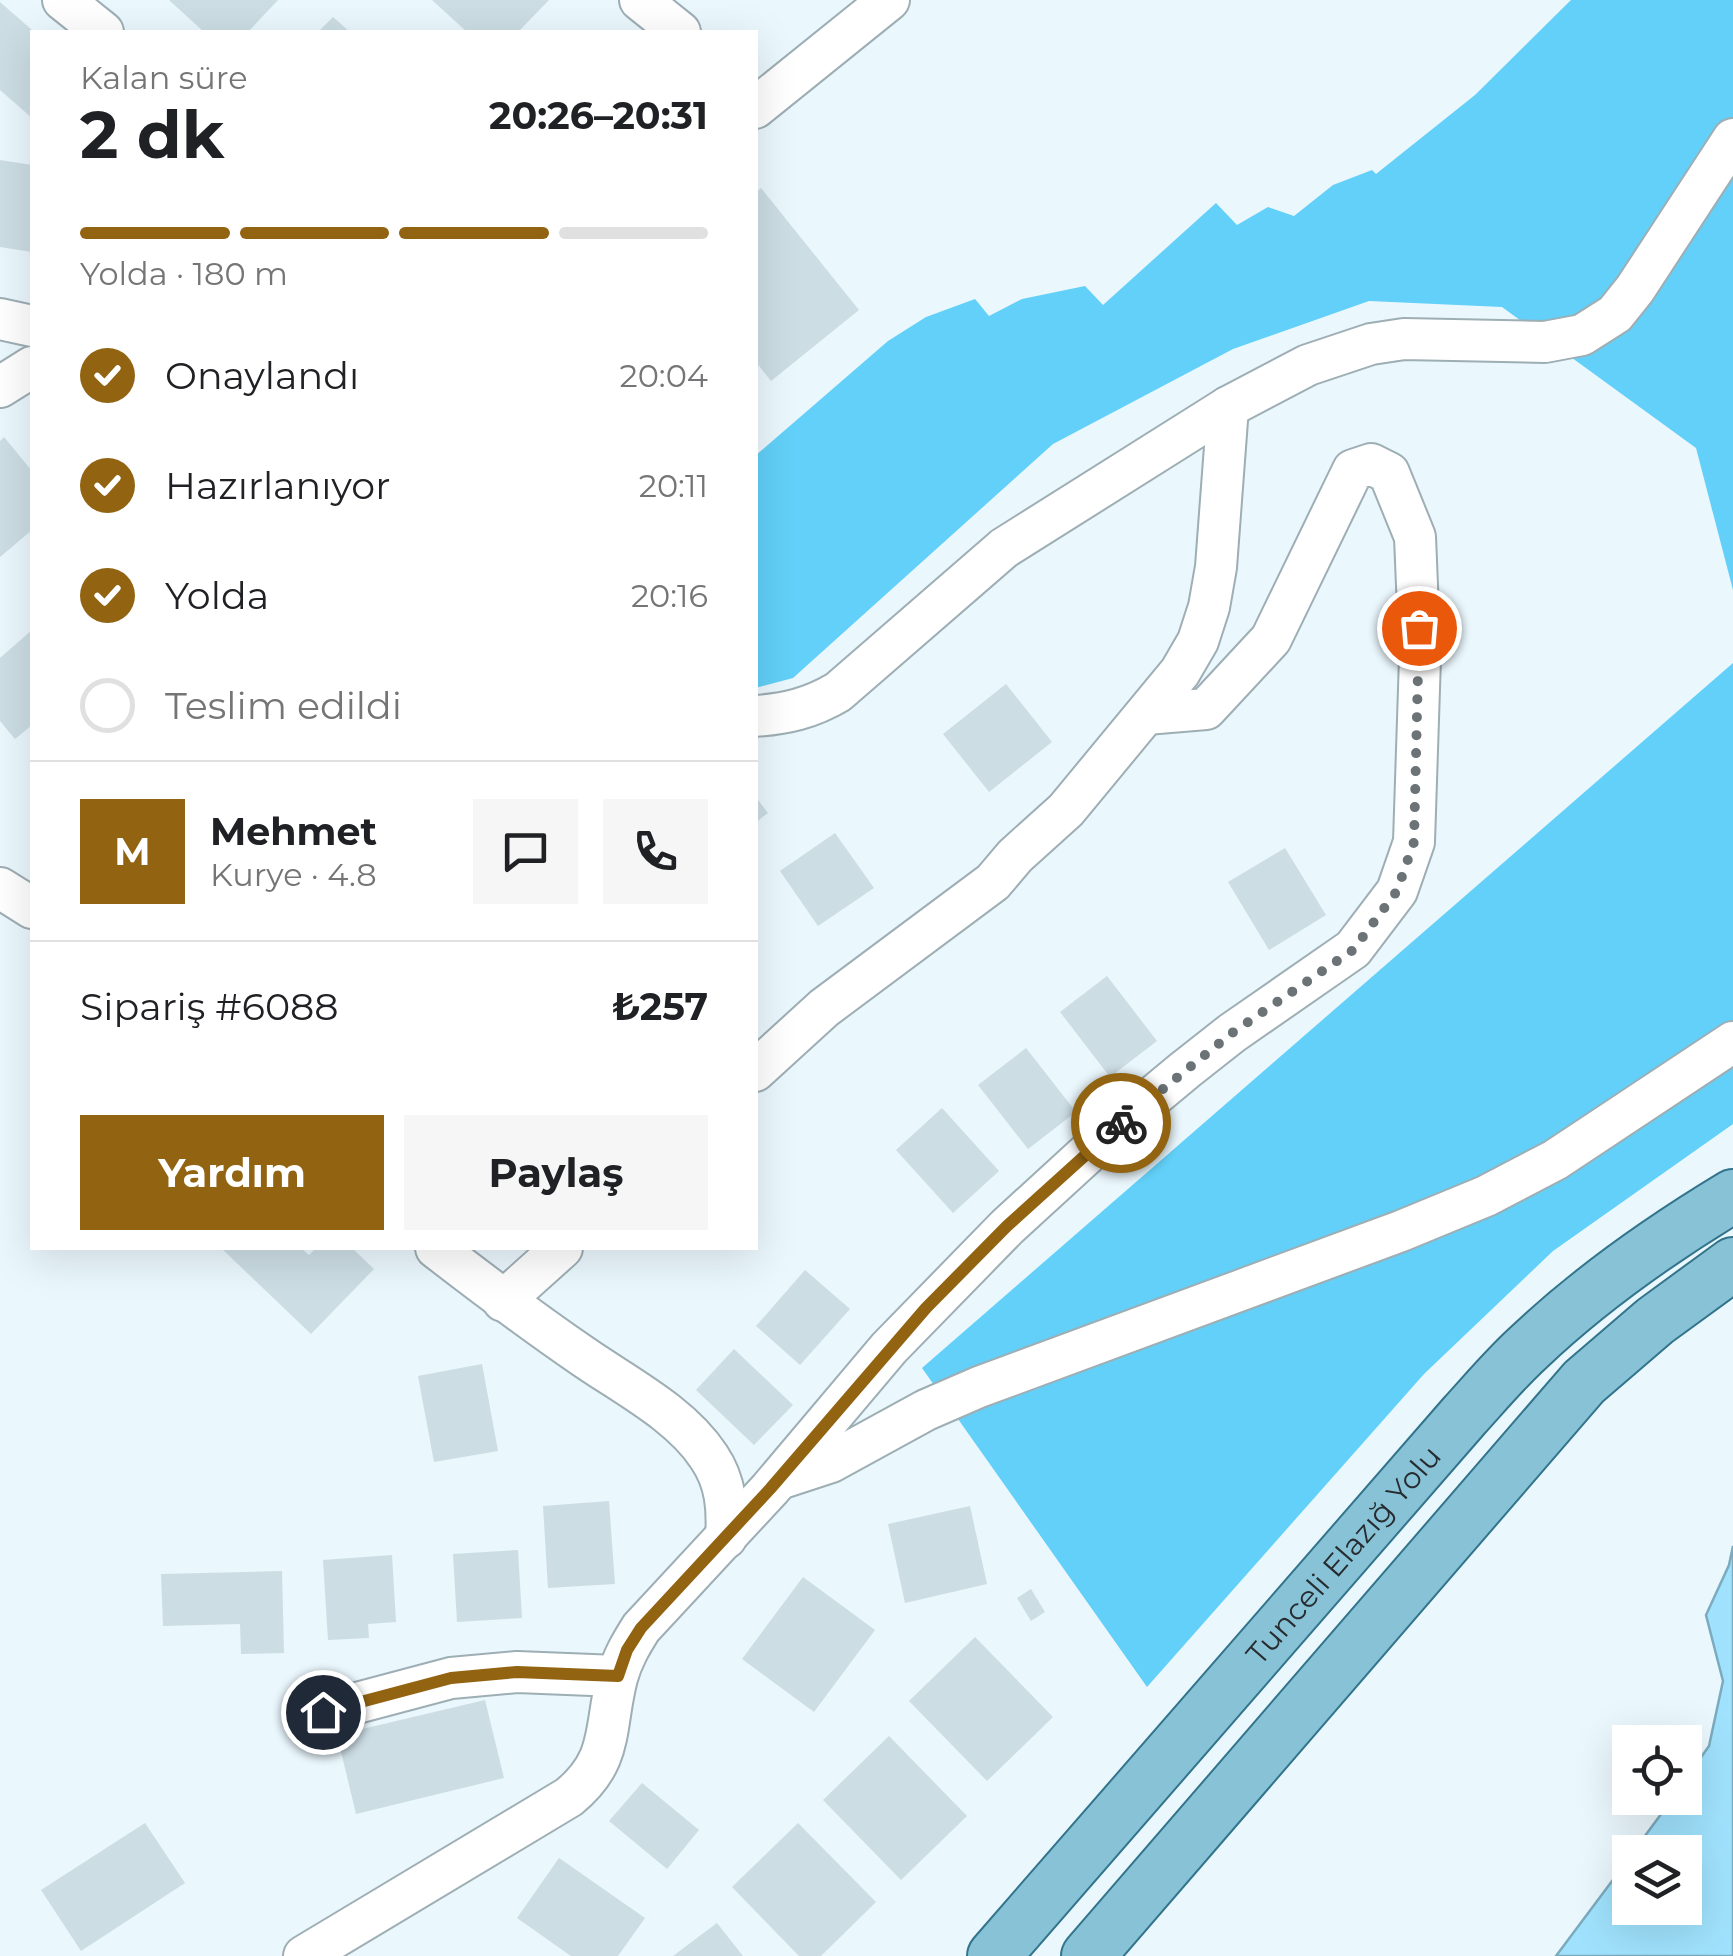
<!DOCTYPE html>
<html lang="tr">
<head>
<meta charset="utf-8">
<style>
  :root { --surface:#fff; --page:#f6f6f6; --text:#202124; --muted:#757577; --line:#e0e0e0; --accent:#926311 }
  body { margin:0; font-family:Montserrat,sans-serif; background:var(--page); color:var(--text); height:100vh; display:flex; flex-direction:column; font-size:38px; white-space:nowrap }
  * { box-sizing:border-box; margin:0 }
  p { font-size:32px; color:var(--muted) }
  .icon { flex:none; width:55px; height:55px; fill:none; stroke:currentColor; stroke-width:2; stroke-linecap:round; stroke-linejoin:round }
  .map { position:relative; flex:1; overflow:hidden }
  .details { position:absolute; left:30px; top:30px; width:728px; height:1220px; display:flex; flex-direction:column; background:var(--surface); border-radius:0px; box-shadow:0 10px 40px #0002 }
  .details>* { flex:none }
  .fabs { position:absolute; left:1612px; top:1725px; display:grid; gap:20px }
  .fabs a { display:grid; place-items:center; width:90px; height:90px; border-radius:0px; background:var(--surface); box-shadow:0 10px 40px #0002; font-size:50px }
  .pin { position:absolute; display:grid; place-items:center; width:85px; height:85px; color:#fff; margin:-42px; border:5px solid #fff; border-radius:50%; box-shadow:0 2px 10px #0007 }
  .courier { position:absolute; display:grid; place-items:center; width:100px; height:100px; margin:-50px; border:8px solid #926311; border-radius:50%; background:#fff; color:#222; box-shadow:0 2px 12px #0007 }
  .summary em { font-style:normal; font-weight:700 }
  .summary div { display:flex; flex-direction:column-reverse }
  .summary { display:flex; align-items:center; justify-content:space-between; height:170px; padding:0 50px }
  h1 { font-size:65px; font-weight:700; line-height:75px }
  .bar { display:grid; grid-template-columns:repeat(4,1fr); gap:15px 10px; align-content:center; height:120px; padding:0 50px }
  .bar i { height:12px; border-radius:8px; background:var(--line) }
  .bar .on { background:var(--accent) }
  .bar p { grid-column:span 4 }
  .line { display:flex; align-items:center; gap:25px; padding:0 50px; border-top:2px solid var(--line) }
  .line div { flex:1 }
  .round { display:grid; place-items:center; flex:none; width:105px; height:105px; border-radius:0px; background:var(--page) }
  ol { padding:0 50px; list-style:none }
  li { display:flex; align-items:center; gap:30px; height:110px }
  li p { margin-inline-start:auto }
  li .icon { padding:10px; border-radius:50%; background:var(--accent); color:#fff; stroke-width:4 }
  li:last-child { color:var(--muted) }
  li i { width:55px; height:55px; border:5px solid var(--line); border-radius:50% }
  .action { display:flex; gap:20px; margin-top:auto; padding:20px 50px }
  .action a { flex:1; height:115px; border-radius:0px; background:var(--accent); color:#fff; font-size:40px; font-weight:700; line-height:115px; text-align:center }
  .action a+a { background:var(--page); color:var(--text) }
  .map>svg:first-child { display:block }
  .green { fill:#62d0f8 }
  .water { fill:#a0e2fd; stroke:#7babbf; stroke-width:2.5 }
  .building { fill:#ccdde4 }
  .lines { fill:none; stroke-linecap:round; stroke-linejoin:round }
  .minor-casing { stroke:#9daeb4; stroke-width:44 }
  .major-casing { stroke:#32748b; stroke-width:56 }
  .minor { stroke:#fff; stroke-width:40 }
  .major { stroke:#88c2d7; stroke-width:52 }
  .done { stroke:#6b7377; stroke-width:10; stroke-dasharray:0 18 }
  .route { stroke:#926311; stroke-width:12 }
  .labels { text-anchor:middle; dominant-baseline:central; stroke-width:9; stroke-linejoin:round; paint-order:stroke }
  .street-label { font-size:30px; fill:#262c2f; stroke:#eaf7fd }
</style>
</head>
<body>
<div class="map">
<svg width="1733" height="1956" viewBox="0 0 1733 1956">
  <rect width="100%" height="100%" fill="#eaf7fd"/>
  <g class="green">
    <polygon points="1571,0 1733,0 1733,590 1696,448 1502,307 1369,301 1233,349 1053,444 793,678 755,688 755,456 888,341 926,317 975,299 989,316 1022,299 1085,286 1103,305 1216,203 1237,225 1268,207 1294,216 1333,185 1372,170 1376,174 1475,95"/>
    <polygon points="1733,663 1733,1124 1553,1251 1424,1374 1147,1687 922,1368"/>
  </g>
  <polygon class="water" points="1733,1546 1733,1956 1556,1956 1630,1857 1630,1908 1685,1908 1685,1852 1633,1852 1673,1798 1685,1798 1685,1780 1709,1746 1723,1681 1706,1615 1729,1565"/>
  <g class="building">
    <polygon points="169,0 278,0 248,32 204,32"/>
    <polygon points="432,0 549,0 518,32 467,32"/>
    <polygon points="0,2 32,30 32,118 0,90"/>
    <polygon points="333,17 350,32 318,32"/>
    <polygon points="0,160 32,165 32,252 0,247"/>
    <polygon points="761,188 859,310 771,381 755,361 755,193"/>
    <polygon points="4,437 32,471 32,530 0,557 0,441"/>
    <polygon points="32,630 32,725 15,739 0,721 0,658"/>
    <polygon points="1006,684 1052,742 989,792 943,734"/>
    <polygon points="755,796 768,813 755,823"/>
    <polygon points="835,833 874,888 818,926 780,871"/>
    <polygon points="1285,848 1326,915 1269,950 1228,882"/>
    <polygon points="1107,976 1157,1041 1110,1077 1060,1012"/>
    <polygon points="1026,1048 1076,1112 1028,1149 978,1085"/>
    <polygon points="942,1108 999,1171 953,1213 896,1150"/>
    <polygon points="221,1248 301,1248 309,1255 316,1248 352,1248 374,1269 311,1334"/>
    <polygon points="805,1270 850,1309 800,1365 756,1326"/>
    <polygon points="734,1349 793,1405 754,1445 696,1390"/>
    <polygon points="482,1364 498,1451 434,1462 418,1376"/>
    <polygon points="609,1501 615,1584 548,1588 543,1506"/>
    <polygon points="970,1506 987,1584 905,1603 888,1524"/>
    <polygon points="518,1550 522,1618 457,1622 453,1554"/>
    <polygon points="392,1555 396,1622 368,1624 369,1638 328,1640 323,1560"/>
    <polygon points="282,1571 284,1653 241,1654 240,1624 163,1626 161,1574"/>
    <polygon points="803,1577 875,1630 814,1712 742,1659"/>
    <polygon points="1031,1589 1045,1612 1031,1621 1017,1598"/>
    <polygon points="975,1637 1053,1717 987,1781 909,1701"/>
    <polygon points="485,1700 504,1778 356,1814 337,1735"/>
    <polygon points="889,1736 967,1816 901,1880 823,1800"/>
    <polygon points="642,1783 699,1830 667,1869 609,1821"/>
    <polygon points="145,1823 185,1883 81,1951 41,1890"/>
    <polygon points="798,1823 876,1902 821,1956 799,1956 732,1887"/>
    <polygon points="559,1858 645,1918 618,1956 571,1956 517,1918"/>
    <polygon points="717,1923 743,1956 673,1956"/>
  </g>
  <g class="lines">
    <defs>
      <g id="minor">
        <polyline points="63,0 103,32"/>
        <polyline points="640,0 680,32"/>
        <polyline points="755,108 889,0"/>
        <polyline points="0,319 32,326"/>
        <polyline points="0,387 32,367"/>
        <path d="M755,716C786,714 811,708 838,692L1004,548L1228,407L1308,365L1371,344L1404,339L1545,342L1582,335L1615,314L1635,289L1733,139"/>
        <polyline points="0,888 32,908"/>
        <polyline points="755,1071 824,1008 993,882 1015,856 1066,810 1180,672 1198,641 1209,607 1216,567 1228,407"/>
        <path d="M436,1248C485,1286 533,1322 584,1357C626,1386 681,1414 709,1457C726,1482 728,1509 726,1538"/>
        <polyline points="503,1301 562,1248"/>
        <polyline points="779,1479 831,1462 926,1410 979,1387 1401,1231 1486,1196 1555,1160 1733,1042"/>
        <polyline points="323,1712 451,1678 517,1672 617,1676"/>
        <path d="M304,1956L569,1797C614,1760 604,1728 617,1678C622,1659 631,1644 641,1628L770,1489L889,1348L1007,1227L1114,1129L1185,1070L1232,1033L1353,949L1397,891L1414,842L1420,658L1415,537L1389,473L1371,464L1353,470L1271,639L1206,709L1146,714"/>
      </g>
      <g id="major">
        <path id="s1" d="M994,1956L1464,1416C1485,1393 1505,1369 1528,1348C1590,1289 1660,1240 1733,1196"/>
        <polyline points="1088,1956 1584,1382 1655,1321 1733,1264"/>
      </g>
    </defs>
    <use href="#minor" class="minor-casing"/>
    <use href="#major" class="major-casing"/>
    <use href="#minor" class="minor"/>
    <use href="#major" class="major"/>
  </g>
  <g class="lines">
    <polyline class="done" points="1121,1123 1232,1033 1353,950 1397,891 1414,842 1419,628"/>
    <polyline class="route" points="323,1712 451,1678 517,1672 618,1676 627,1650 641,1628 770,1489 926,1308 1007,1226 1121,1123"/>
  </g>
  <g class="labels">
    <g class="street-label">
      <text stroke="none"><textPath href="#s1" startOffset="532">Tunceli Elazığ Yolu</textPath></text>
    </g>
  </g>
</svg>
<div class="fabs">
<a><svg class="icon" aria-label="locate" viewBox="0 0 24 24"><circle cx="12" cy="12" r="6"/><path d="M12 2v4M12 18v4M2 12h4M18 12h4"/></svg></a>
<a><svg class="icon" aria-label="layers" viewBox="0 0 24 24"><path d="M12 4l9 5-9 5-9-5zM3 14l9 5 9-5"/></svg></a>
</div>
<div class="pin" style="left:1419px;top:628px;background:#ea580c"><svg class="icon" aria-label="bag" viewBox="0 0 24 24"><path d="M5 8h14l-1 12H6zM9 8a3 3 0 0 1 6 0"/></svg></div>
<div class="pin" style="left:323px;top:1712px;background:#1f2937"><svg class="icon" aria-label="home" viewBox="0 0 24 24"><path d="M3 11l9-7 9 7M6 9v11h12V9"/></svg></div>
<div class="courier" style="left:1121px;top:1123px"><svg class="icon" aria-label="bike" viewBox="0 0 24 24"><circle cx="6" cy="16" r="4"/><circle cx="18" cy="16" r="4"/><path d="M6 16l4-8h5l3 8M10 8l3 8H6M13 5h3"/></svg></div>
<section class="details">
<div class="summary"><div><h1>2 dk</h1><p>Kalan süre</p></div><em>20:26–20:31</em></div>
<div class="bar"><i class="on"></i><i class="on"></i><i class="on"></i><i></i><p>Yolda · 180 m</p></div>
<ol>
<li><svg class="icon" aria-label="check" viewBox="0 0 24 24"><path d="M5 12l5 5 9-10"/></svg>Onaylandı<p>20:04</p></li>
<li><svg class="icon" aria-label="check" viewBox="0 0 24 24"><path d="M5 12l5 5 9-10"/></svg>Hazırlanıyor<p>20:11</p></li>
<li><svg class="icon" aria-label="check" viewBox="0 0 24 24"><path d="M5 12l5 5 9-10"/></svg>Yolda<p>20:16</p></li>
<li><i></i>Teslim edildi</li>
</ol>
<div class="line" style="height:180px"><b class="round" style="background:var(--accent);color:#fff">M</b><div><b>Mehmet</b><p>Kurye · 4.8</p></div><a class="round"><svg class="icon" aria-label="chat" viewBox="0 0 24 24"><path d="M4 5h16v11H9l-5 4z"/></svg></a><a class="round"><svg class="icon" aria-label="phone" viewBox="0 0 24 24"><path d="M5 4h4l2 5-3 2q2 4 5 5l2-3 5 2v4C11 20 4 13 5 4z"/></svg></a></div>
<div class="line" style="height:130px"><div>Sipariş #6088</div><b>₺257</b></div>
<div class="action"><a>Yardım</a><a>Paylaş</a></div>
</section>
</div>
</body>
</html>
